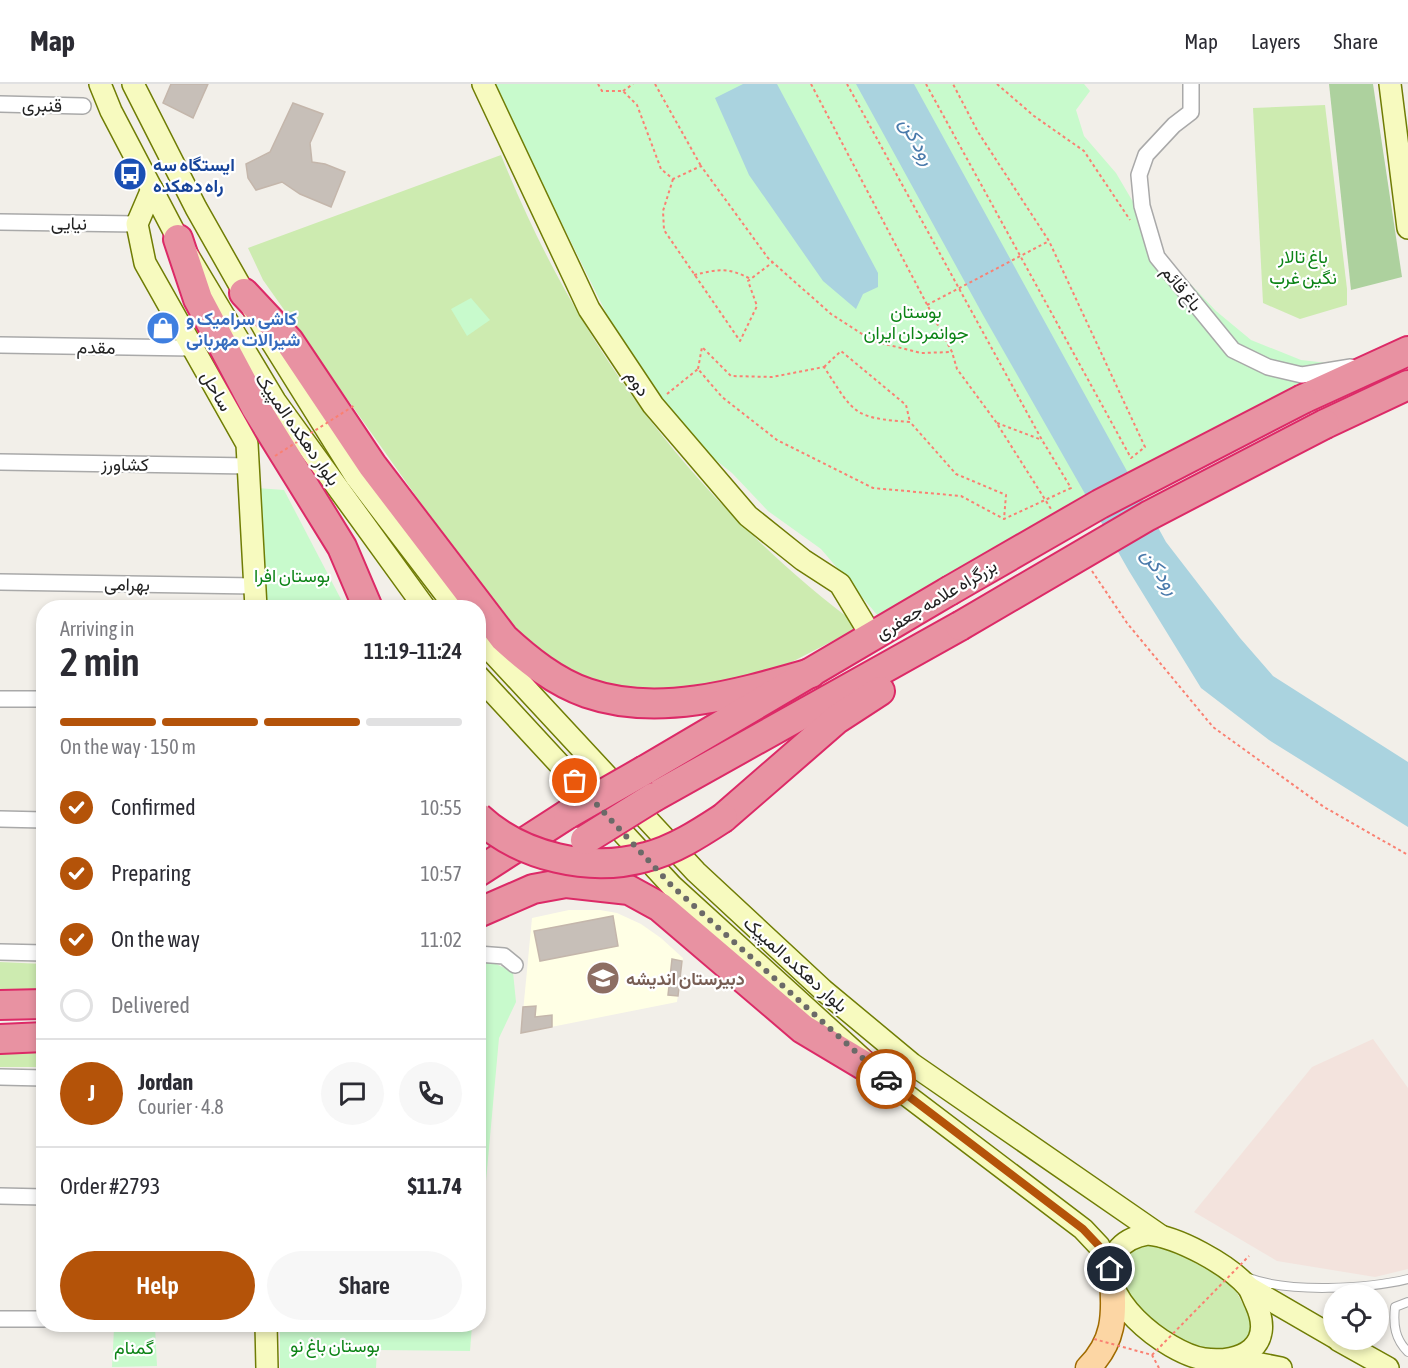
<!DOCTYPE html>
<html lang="en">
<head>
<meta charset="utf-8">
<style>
  :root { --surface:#fff; --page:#f7f7f7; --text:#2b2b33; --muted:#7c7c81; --line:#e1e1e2; --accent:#b45309 }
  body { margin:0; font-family:"Asap Condensed",Vazirmatn,sans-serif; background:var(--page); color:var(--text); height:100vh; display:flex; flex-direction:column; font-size:22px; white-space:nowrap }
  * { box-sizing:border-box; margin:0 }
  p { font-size:20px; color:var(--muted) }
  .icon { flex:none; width:33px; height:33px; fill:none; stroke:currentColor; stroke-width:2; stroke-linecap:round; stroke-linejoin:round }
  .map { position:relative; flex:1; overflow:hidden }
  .panel { position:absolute; left:36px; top:516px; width:450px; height:732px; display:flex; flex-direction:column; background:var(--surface); border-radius:24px; box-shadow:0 3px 9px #0003 }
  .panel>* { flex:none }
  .fabs { position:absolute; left:1323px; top:1200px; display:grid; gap:12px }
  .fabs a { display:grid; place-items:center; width:66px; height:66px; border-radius:50%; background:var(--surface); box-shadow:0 3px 9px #0003; font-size:30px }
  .pin { position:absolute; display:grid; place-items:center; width:51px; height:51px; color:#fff; margin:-26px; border:3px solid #fff; border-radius:50%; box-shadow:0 2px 6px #0007 }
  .courier { position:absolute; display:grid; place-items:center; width:60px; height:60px; margin:-30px; border:4px solid #b45309; border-radius:50%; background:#fff; color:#222; box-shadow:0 2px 8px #0007 }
  .overview em { font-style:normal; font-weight:600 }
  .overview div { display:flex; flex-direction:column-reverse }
  .overview { display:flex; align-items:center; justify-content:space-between; height:102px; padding:0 24px }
  h1 { font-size:39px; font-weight:600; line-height:45px }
  .bar { display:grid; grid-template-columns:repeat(4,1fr); gap:9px 6px; align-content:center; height:72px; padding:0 24px }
  .bar i { height:8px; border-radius:4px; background:var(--line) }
  .bar .current { background:var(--accent) }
  .bar p { grid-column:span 4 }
  .line { display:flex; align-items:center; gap:15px; padding:0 24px; border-top:2px solid var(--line) }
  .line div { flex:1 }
  .round { display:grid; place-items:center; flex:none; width:63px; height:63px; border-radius:32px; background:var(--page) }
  ol { padding:0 24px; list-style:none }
  li { display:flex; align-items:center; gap:18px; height:66px }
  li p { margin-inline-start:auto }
  li .icon { padding:6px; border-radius:50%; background:var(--accent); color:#fff; stroke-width:4 }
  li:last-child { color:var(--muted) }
  li i { width:33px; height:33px; border:3px solid var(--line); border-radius:50% }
  .primary-button { display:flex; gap:12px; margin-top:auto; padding:12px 24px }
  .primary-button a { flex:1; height:69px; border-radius:36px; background:var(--accent); color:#fff; font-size:24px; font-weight:600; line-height:69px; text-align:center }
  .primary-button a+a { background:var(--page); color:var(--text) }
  header { display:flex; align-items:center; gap:36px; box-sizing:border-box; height:84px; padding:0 30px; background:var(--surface); border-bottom:2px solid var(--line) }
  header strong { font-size:28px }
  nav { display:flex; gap:33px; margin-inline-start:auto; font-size:21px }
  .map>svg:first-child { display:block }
  .education { fill:#ffffe5 }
  .military { fill:#f3e3dd }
  .grass { fill:#cdebb0 }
  .forest { fill:#add19e }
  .park { fill:#c8facc }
  .water { fill:#aad3df }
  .building { fill:#c7bfb8; stroke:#c4b6ab; stroke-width:1.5 }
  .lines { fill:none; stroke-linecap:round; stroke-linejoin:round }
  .lane-casing { stroke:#a9a9a9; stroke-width:10 }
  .street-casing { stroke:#a9a9a9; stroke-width:18 }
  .secondary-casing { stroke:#707d05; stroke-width:24 }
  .primary-casing { stroke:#a06b00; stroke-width:27 }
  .highway-casing { stroke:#dc2a67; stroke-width:32 }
  .path { stroke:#fa8072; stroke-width:2; stroke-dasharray:3 3; stroke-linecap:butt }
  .lane { stroke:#fff; stroke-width:8 }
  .street { stroke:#fff; stroke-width:15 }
  .secondary { stroke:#f7fabf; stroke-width:21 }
  .primary { stroke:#fcd6a4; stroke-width:24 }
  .highway { stroke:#e892a2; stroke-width:28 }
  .highway-bridge-casing { stroke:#dc2a67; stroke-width:32; stroke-linecap:butt }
  .path-bridge { stroke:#fa8072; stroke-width:2; stroke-dasharray:3 3; stroke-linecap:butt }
  .highway-bridge { stroke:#e892a2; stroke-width:28 }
  .done { stroke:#6b6a68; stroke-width:6; stroke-dasharray:0 10.8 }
  .route { stroke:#b45309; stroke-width:8 }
  .labels { text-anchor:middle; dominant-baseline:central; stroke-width:4.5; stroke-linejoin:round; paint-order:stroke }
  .street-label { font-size:18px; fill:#222; stroke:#fff }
  .transit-label { font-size:18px; font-weight:bold; fill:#164399; stroke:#fff; text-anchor:start }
  .park-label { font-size:18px; fill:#0c8416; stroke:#fff }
  .shop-label { font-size:18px; font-weight:bold; fill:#366cbe; stroke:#fff; text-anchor:start }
  .education-label { font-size:18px; font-weight:bold; fill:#785e54; stroke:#fff; text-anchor:start }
  .water-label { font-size:20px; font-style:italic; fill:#4a7aab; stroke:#fff }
</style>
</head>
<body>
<header>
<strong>Map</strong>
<nav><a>Map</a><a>Layers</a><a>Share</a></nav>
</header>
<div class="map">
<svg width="1408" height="1284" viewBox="0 0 1408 1284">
  <rect width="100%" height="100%" fill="#f2efe9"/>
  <polygon class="education" points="569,826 600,826 617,829 641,840 661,854 683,874 677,918 521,949 532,834"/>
  <polygon class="military" points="1373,955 1408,1004 1408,1185 1375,1193 1277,1177 1194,1128 1312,983"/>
  <g class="grass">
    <polygon points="1325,21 1347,205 1347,221 1300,235 1263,219 1253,24"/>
    <path d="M501,71C578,263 694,418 860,543L778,585L683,610L594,604L557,582L516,547L496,525L263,196L248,164Z"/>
    <polygon points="0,878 43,880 43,906 0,907"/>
    <polygon points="43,965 43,983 0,983 0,969"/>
    <polygon points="1141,1158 1184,1166 1233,1201 1250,1234 1250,1247 1245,1258 1221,1269 1179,1259 1135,1223 1119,1192 1124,1171"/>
  </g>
  <polygon class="forest" points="1329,0 1373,0 1402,193 1351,206"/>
  <g class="park">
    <polygon points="493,0 1084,0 1090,7 1076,26 1084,52 1116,89 1166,174 1216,227 1251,256 1301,276 1354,282 879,533 821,465 768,427 732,389 685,352 618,253"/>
    <polygon points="471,214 490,236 467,252 451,225"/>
    <polygon points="257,404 284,406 345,523 262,523"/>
    <polygon points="483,874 513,888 516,918 499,954 479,1174 478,876"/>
    <polygon points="280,1241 280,1240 472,1241 470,1267 377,1266 376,1284 280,1284"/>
    <polygon points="155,1243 157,1282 112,1283 114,1244"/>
  </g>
  <g class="water">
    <polygon points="743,0 777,0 878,189 878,203 863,210 856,225 823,197 749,91 715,14"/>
    <polygon points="856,0 914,0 1166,458 1240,554 1273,592 1408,678 1408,743 1269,656 1201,604 1129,487 983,231"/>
  </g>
  <g class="building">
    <polygon points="171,0 208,0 193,34 163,19"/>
    <polygon points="293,19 323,30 310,59 312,78 325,80 345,88 331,123 300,110 282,98 256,106 248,94 246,80 270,68"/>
    <polygon points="613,832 618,862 540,877 534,847"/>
    <polygon points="672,875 682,877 678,912 668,911"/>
    <polygon points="536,922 535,933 552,931 552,943 521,949 523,923"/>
  </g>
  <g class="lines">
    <defs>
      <g id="lane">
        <path d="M1249,1194C1288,1209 1368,1205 1408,1195"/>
        <path d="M1408,1218L1395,1223C1393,1241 1395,1255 1408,1268"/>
      </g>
      <g id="street">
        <polyline points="1191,0 1191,28 1174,41 1146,71 1139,91 1142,122 1157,173 1233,266 1268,283 1302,291 1351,283"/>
        <polyline points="0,20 83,22"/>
        <polyline points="0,138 137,140"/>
        <polyline points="0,261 192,264"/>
        <polyline points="0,378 250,382"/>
        <polyline points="0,498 255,502"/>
        <polyline points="0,615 44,615"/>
        <polyline points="0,735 44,736"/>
        <polyline points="0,868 44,869"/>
        <polyline points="478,870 504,872 515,881"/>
        <polyline points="0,993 44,994"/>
        <polyline points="0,1112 44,1113"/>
        <polyline points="0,1235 44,1235"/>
      </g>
      <g id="secondary">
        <polyline points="100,0 111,27 178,155 275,317 425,524"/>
        <polyline points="133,0 196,124 273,260 356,393 456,524"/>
        <polyline points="483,0 589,225 653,321 748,432 803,476 840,500 866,543"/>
        <polyline points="1390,0 1408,144"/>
        <polyline points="152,105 137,140 145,179 247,360 256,524"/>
        <polyline points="478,553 696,788 823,906 912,980 1161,1152"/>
        <polyline points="478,592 672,802 880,991 1083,1145 1099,1162 1111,1185"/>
        <path d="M1148,1150C1178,1153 1228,1180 1248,1203C1251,1207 1253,1214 1256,1220C1275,1262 1242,1280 1204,1275C1168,1270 1087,1209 1117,1167C1124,1157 1136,1152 1148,1150Z"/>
        <polyline points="1248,1203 1334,1253"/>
        <polyline points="266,1240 267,1284"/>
        <polyline points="1338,1256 1388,1284"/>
        <polyline points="1235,1275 1281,1284"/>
      </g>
      <path id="primary" d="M1088,1284C1114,1258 1115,1232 1112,1196"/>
      <g id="highway">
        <polyline points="178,155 198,215 256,324 342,463 368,524"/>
        <path d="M244,209L289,257L372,381L504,554C528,576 555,598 587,609C659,634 741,609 811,589"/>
        <polyline points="1303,315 1408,267"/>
        <polyline points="1325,340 1408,301"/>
        <polyline points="645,686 949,507"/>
        <polyline points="654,713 960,542"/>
        <polyline points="723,734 837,635 880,607"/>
        <polyline points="478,788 568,730"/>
        <polyline points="478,829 533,805 566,799 629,806 660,823 803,945 880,991"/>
        <polyline points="0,921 44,920"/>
        <polyline points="0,955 44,953"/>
      </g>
    </defs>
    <use href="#lane" class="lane-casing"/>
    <use href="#street" class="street-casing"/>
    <use href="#secondary" class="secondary-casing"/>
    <use href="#primary" class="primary-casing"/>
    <use href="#highway" class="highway-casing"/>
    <g class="path">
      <polyline points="598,0 602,7 623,7 637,21 661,85 673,95 701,82 768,174 831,230 873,257 921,269 952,268"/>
      <polyline points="655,0 701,82"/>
      <polyline points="811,0 952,268 957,285 996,338 1051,425"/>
      <polyline points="926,0 1131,374 1145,363 1049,157 978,48 953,0"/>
      <polyline points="997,0 1034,32 1084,67 1130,136"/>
      <polyline points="623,7 633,0"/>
      <polyline points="673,95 663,127 664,146 740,257 757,222 748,197 773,178"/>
      <path d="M694,191C719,185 727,183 751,195"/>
      <polyline points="824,283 841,267 906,321 910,338"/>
      <path d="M698,285L702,263L731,292L772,293L824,283C854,329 852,334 910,338L956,390L1006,411L1004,435"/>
      <polyline points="667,310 698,285 722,313 777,356 873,404 961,412 1004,435 1071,404 1042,356 847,0"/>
      <polyline points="997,339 1042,356"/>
      <polyline points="1092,487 1127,539 1213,643 1324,723 1408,771"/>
    </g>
    <use href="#lane" class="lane"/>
    <use href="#street" class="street"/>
    <use href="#secondary" class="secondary"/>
    <use href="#primary" class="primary"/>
    <use href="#highway" class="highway"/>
    <defs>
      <g id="highway-bridge">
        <polyline points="949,507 1100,420 1303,315"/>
        <polyline points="960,542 1148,432 1325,340"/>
        <polyline points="568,730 645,686"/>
        <path d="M478,733C521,773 590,789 646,773C674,766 700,749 723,734"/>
        <polyline points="585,756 654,713"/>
      </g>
    </defs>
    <use href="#highway-bridge" class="highway-bridge-casing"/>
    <g class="path-bridge">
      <polyline points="927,221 1049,157"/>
      <polyline points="275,372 355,321"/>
      <polyline points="1094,1255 1152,1271 1159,1284"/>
      <polyline points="1152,1271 1249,1172"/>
    </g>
    <use href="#highway-bridge" class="highway-bridge"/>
  </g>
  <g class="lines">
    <polyline class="done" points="575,697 672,802 886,995"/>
    <polyline class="route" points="886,995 1083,1145 1099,1162 1110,1185"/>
  </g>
  <defs>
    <symbol id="bus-disc" viewBox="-11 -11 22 22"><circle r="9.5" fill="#1a4fb4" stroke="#fff"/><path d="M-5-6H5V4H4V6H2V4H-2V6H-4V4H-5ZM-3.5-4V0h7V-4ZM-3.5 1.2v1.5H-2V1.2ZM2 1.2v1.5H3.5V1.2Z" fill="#fff"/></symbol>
    <symbol id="shop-disc" viewBox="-11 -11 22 22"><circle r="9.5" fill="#3f7fe0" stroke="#fff"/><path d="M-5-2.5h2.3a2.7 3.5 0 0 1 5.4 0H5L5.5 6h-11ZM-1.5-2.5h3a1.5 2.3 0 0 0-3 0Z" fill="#fff"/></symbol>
    <symbol id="school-disc" viewBox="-11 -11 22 22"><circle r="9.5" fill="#8d6e63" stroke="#fff"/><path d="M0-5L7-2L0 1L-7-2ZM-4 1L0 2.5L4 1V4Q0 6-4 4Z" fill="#fff"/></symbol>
  </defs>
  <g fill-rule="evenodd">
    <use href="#bus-disc" x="111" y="71" width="38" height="38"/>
    <use href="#shop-disc" x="144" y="225" width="38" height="38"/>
    <use href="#school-disc" x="584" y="875" width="38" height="38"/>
  </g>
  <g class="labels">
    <g class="street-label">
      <text transform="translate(42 21) rotate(1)">قنبری</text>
      <text transform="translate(69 139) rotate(1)">نیایی</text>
      <text transform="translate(1182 204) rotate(51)">باغ قائم</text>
      <text transform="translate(96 263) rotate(1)">مقدم</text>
      <text transform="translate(638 299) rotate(56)">دوم</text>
      <text transform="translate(217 307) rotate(60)">ساحل</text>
      <text transform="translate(298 345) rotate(55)">بلوار دهکده المپیک</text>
      <text transform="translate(125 380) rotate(1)">کشاورز</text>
      <text transform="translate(127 500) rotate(1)">بهرامی</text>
      <text transform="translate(936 515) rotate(-31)">بزرگراه علامه جعفری</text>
      <text transform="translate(796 880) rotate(42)">بلوار دهکده المپیک</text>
    </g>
    <g class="transit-label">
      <text x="153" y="80">ایستگاه سه<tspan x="153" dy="21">راه دهکده</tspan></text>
    </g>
    <g class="park-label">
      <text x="1303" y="172">باغ تالار<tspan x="1303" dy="21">نگین غرب</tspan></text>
      <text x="916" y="227">بوستان<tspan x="916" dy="21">جوانمردان ایران</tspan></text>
      <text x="292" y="491">بوستان افرا</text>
      <text x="335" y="1261">بوستان باغ نو</text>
      <text x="134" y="1263">گمنام</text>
    </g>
    <g class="shop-label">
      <text x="186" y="234">کاشی سرامیک و<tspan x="186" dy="21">شیرالات مهربانی</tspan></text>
    </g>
    <g class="education-label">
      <text x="626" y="894">دبیرستان اندیشه</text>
    </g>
    <g class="water-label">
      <text transform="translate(918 57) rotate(61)">رود کن</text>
      <text transform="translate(1161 487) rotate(56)">رود کن</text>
    </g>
  </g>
</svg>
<div class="fabs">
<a><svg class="icon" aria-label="locate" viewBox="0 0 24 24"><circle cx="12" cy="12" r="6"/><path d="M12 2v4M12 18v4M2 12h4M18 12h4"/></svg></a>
</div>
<div class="pin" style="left:575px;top:697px;background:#ea580c"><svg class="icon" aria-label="bag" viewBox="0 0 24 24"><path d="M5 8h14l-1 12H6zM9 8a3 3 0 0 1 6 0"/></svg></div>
<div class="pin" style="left:1110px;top:1185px;background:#1f2937"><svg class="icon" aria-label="home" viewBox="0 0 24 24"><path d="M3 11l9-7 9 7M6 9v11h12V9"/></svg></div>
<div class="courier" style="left:886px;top:995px"><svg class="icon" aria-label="car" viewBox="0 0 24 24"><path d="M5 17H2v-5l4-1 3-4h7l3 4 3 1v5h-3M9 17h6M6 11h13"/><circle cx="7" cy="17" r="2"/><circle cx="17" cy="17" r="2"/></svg></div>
<section class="panel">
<div class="overview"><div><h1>2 min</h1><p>Arriving in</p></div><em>11:19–11:24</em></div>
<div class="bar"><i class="current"></i><i class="current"></i><i class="current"></i><i></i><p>On the way · 150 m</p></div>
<ol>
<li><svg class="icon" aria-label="check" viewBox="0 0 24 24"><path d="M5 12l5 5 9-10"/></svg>Confirmed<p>10:55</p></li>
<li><svg class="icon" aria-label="check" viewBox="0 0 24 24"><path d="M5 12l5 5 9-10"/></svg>Preparing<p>10:57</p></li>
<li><svg class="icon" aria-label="check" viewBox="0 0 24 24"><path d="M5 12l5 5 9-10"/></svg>On the way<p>11:02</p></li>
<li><i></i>Delivered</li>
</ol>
<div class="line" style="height:108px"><b class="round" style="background:var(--accent);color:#fff">J</b><div><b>Jordan</b><p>Courier · 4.8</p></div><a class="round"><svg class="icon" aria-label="chat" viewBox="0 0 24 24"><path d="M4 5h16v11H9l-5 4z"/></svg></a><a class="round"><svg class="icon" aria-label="phone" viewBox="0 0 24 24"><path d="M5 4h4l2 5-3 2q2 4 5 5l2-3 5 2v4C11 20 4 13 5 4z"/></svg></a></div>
<div class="line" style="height:78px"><div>Order #2793</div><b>$11.74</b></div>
<div class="primary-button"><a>Help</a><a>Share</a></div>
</section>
</div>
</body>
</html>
